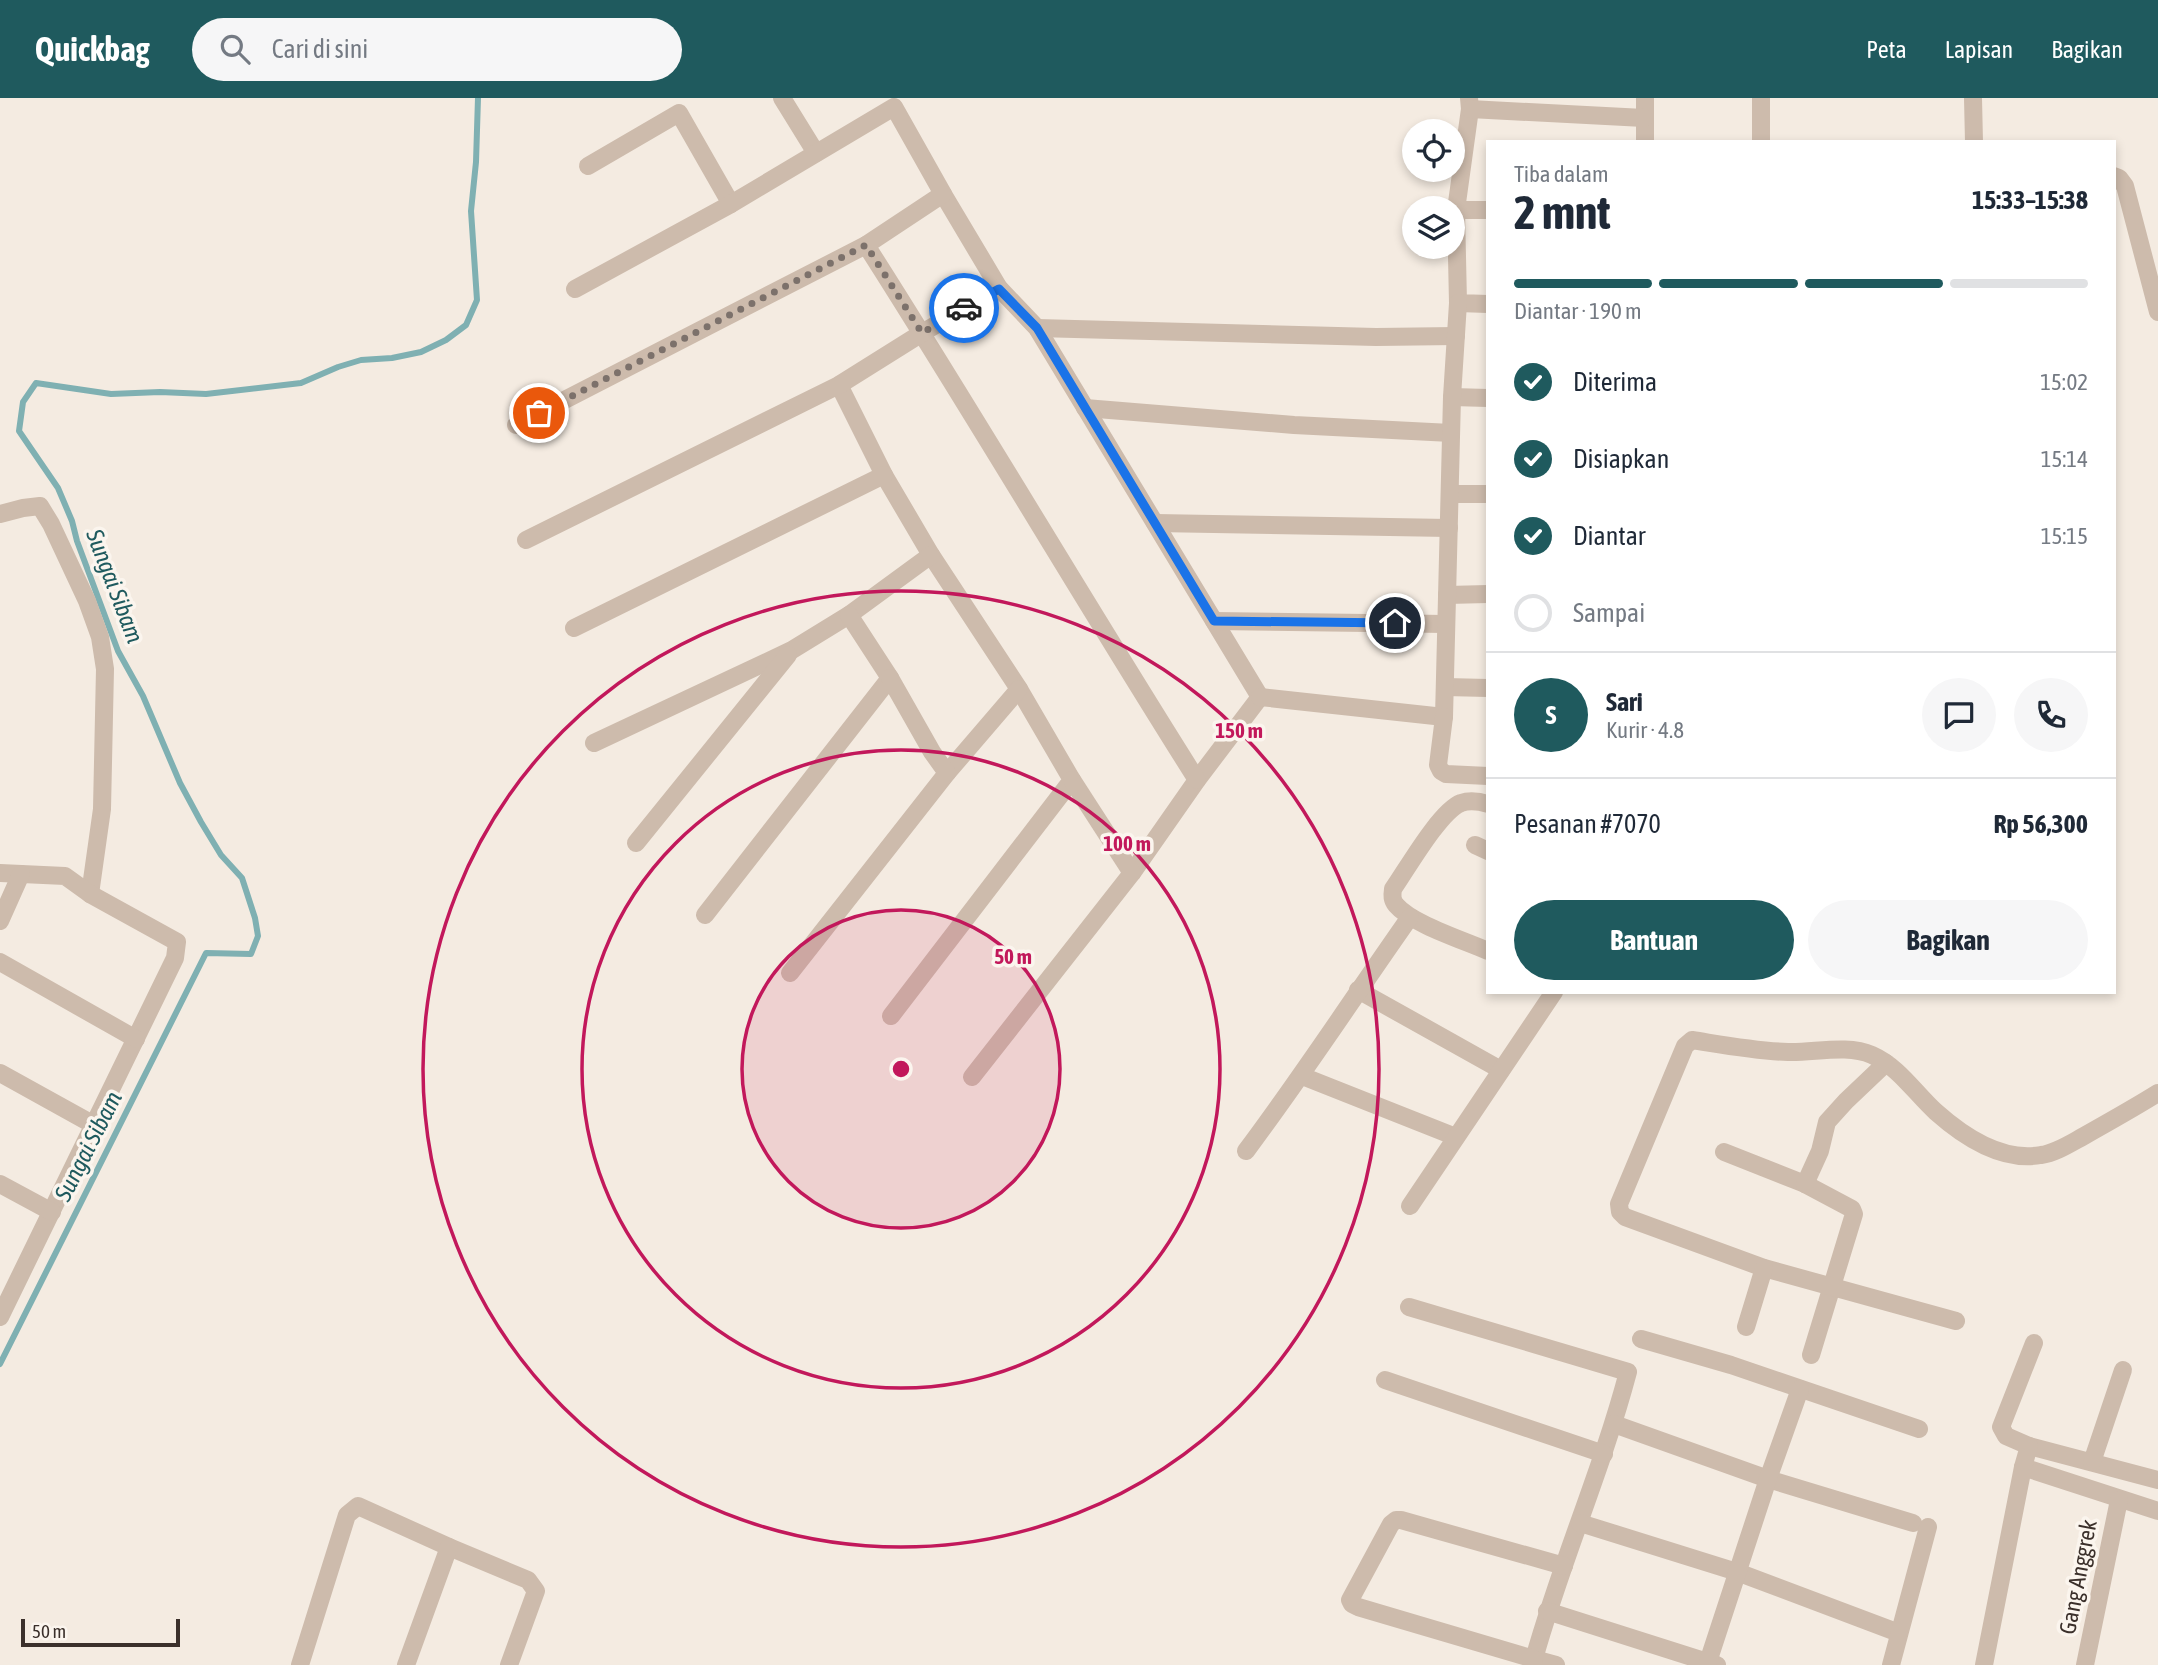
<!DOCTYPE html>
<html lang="id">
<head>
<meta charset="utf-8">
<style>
  :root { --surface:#fff; --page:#f6f6f7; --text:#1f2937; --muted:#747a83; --line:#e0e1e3; --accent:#1f5a5e }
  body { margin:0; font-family:"Asap Condensed",sans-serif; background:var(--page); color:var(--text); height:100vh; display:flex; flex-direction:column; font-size:26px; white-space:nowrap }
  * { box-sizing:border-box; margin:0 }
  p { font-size:23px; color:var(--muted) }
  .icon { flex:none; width:38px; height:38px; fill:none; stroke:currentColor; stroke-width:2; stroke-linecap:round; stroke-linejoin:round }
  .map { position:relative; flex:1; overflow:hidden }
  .panel { position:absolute; left:1486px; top:42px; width:630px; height:854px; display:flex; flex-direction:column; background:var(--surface); border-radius:0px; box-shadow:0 4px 10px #0003 }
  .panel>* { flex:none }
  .fabs { position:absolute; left:1402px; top:21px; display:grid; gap:14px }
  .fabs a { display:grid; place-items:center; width:63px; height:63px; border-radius:50%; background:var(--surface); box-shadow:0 4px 10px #0003; font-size:35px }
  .scale { position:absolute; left:21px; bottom:18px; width:159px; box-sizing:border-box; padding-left:7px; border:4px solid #3b302b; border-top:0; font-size:19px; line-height:24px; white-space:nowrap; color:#3b302b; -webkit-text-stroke:5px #fbf5ee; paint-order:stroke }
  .pin { position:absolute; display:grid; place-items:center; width:60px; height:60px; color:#fff; margin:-30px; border:4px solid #fff; border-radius:50%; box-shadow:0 2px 7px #0007 }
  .courier { position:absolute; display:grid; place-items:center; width:70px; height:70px; margin:-35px; border:5px solid #1a73e8; border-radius:50%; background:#fff; color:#222; box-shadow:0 2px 9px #0007 }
  .head em { font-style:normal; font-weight:700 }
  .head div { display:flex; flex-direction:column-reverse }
  .head { display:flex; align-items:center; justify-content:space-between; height:119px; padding:0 28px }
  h1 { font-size:46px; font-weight:700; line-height:52px }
  .bar { display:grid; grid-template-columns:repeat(4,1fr); gap:10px 7px; align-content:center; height:84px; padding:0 28px }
  .bar i { height:9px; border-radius:5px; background:var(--line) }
  .bar .on { background:var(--accent) }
  .bar p { grid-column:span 4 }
  .line { display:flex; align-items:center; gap:18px; padding:0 28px; border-top:2px solid var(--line) }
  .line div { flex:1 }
  .round { display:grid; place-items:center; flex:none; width:74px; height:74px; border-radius:37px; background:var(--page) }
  ol { padding:0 28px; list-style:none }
  li { display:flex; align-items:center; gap:21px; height:77px }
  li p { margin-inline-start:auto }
  li .icon { padding:7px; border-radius:50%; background:var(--accent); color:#fff; stroke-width:4 }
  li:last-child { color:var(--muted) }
  li i { width:38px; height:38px; border:4px solid var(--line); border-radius:50% }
  .primary-button { display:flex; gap:14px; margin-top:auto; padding:14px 28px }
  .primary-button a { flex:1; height:80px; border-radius:42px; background:var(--accent); color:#fff; font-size:28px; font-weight:700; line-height:80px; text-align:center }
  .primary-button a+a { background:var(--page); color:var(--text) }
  header { display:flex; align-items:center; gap:42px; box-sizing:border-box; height:98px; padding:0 35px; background:var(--accent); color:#fff }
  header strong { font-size:33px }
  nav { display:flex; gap:38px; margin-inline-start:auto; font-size:24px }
  .search { width:490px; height:63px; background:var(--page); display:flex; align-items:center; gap:18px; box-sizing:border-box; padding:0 24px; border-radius:38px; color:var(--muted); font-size:26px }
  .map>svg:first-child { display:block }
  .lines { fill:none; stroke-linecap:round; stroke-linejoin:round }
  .stream { stroke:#7fb0b2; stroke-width:6 }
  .minor { stroke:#cdbbac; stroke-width:18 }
  .done { stroke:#7c716b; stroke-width:7; stroke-dasharray:0 12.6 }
  .route { stroke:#1a73e8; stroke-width:9 }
  .ring { fill:none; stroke:#c2185b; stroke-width:3.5 }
  .labels { text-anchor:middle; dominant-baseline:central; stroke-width:7; stroke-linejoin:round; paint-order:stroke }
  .street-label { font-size:23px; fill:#3b302b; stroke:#fbf5ee }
  .water-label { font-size:24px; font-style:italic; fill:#1f5a5e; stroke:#fbf5ee }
  .centre { fill:#c2185b; stroke:#fbf5ee; stroke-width:3.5 }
  .ring-label { font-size:21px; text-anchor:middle; font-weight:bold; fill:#c2185b; stroke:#fbf5ee; stroke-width:7; stroke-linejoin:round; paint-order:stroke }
</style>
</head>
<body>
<header>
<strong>Quickbag</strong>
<div class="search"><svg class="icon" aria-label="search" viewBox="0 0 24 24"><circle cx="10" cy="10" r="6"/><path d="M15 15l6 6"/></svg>Cari di sini</div>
<nav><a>Peta</a><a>Lapisan</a><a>Bagikan</a></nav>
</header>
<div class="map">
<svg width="2158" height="1567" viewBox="0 0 2158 1567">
  <rect width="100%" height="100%" fill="#f4ebe1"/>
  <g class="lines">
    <polyline class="stream" points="0,1266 206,855 251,856 258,838 255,820 242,780 221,757 201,724 180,685 143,598 118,553 77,443 72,423 58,390 19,333 23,304 36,285 111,296 160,294 206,296 301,285 338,269 361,262 392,260 421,254 446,242 466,227 477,202 471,113 476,64 478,0"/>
    <g class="minor">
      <polyline points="782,0 816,55"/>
      <polyline points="1469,0 1470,11 1456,112 1458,205 1488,206"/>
      <polyline points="1645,0 1645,44"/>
      <polyline points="1761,0 1761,44"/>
      <polyline points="1973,0 1974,44"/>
      <polyline points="1470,11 1644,20"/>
      <polyline points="588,68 679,15 731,106"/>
      <polyline points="2114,78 2119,80 2125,88 2158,214"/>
      <polyline points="943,96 999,190 1037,230 1260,599 1197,682 1132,775 972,979"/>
      <polyline points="1456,112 1488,112"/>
      <path d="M866,147C979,324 1085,505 1197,682"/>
      <polyline points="1037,230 1376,239 1456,238"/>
      <polyline points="839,287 884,377 931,457 1019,591 1072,682 891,918"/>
      <polyline points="1452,299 1488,300"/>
      <polyline points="1085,310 1294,327 1451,335"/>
      <polyline points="516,327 866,147 943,96 894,9 731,106 575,191"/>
      <polyline points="1450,396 1488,396"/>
      <polyline points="0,416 23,410 40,408 51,426 87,503 100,539 105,571 102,711 90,796"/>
      <polyline points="1155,425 1449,430"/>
      <polyline points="526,442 839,287 922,235 999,190"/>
      <polyline points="1447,497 1488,496"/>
      <polyline points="1214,523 1446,526"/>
      <polyline points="574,530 884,377"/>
      <polyline points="1445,589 1488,590"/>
      <polyline points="1260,599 1444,619 1452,299 1458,205"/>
      <polyline points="1444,619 1438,667 1441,673 1446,676 1488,678"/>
      <polyline points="594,645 792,552 849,517 931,457"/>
      <polyline points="947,675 1019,591"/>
      <polyline points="1072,682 1132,775"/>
      <path d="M1488,706C1478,703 1470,702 1461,705C1440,713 1407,771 1393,791C1392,798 1392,802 1396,807C1412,826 1463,842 1488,853"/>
      <polyline points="636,745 788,557"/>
      <polyline points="1475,747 1488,753"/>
      <polyline points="0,775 65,778 90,796 177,844 175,860 0,1219"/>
      <polyline points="705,817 890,580 849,517"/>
      <polyline points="0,823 21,776"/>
      <polyline points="0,864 136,941"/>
      <polyline points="790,875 947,675 932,654 890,580"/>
      <polyline points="1358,892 1501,972"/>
      <polyline points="0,975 94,1027"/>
      <polyline points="1302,978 1456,1039"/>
      <path d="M1246,1053C1303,977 1355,897 1410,819"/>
      <polyline points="1724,1054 1805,1086 1852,1111 1854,1116 1811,1257"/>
      <polyline points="0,1086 52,1114"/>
      <polyline points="1805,1086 1820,1053 1827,1024 1846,1003 1886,965"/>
      <polyline points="1410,1108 1554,894"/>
      <path d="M1409,1209L1628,1274C1602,1372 1561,1464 1534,1561L1556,1567"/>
      <path d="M1956,1223L1764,1170L1625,1119L1620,1114L1619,1106L1685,948L1692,942C1724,947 1756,953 1788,954C1814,955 1847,946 1872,957C1899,969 1915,995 1936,1014C1963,1038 2002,1064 2041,1057C2056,1055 2071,1045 2084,1038C2109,1024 2134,1010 2158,995"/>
      <polyline points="1746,1229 1764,1170"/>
      <polyline points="1641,1241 1731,1267 1919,1331"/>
      <polyline points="1385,1282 1604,1356"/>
      <polyline points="1614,1326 1768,1381 1913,1425"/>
      <polyline points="2029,1348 2158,1382"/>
      <polyline points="2092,1364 2123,1272"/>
      <polyline points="2023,1369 2158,1413"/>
      <polyline points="1580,1425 1737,1474 1899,1535"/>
      <polyline points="1547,1513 1717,1567"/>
      <polyline points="1708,1564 1768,1381 1800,1291"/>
      <polyline points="300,1567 347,1417 358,1408 449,1449 528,1482 536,1493 509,1567"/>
      <polyline points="406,1567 449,1449"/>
      <polyline points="1532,1567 1534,1561 1358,1509 1352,1506 1350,1502 1391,1426 1396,1422 1401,1422 1564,1468"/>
      <polyline points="1891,1567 1928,1429"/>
      <polyline points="1984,1567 2023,1369 2029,1348 2006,1338 2001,1329 2034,1245"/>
      <polyline points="2085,1567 2119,1402"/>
    </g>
  </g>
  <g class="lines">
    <polyline class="done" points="539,315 866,147 922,235 964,210"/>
    <polyline class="route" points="964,210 999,191 1037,230 1214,523 1395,525"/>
  </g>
  <circle cx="901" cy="971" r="159" fill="#c2185b" fill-opacity=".12"/>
  <g class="ring">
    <circle cx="901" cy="971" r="159"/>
    <circle cx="901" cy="971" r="319"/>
    <circle cx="901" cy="971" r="478"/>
  </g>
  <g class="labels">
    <g class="street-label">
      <text transform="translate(2078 1479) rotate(-79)">Gang Anggrek</text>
    </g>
    <g class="water-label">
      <text transform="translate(115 488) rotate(69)">Sungai Sibam</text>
      <text transform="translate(88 1048) rotate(-63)">Sungai Sibam</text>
    </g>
  </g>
  <circle cx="901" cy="971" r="10" class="centre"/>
  <g class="ring-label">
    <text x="1239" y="640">150 m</text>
    <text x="1127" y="753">100 m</text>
    <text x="1013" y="866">50 m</text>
  </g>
</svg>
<div class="fabs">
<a><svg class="icon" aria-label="locate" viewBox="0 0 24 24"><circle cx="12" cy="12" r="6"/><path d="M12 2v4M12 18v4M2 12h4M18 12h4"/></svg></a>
<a><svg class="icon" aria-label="layers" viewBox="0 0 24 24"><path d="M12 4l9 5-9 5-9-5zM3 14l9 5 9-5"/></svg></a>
</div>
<div class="scale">50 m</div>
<div class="pin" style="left:539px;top:315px;background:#ea580c"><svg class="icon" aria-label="bag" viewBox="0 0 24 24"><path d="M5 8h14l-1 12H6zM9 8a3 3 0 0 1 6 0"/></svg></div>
<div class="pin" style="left:1395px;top:525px;background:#1f2937"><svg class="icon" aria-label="home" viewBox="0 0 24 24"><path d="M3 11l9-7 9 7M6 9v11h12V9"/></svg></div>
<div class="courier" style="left:964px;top:210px"><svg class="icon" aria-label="car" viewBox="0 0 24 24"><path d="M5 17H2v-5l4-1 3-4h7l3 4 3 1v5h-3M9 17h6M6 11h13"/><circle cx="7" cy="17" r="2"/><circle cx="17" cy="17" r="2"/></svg></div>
<section class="panel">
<div class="head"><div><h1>2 mnt</h1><p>Tiba dalam</p></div><em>15:33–15:38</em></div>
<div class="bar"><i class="on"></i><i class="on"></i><i class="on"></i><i></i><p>Diantar · 190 m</p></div>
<ol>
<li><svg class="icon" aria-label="check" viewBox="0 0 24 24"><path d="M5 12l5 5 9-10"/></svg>Diterima<p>15:02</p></li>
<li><svg class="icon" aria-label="check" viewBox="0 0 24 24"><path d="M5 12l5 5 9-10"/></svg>Disiapkan<p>15:14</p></li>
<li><svg class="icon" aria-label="check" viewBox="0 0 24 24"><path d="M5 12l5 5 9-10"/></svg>Diantar<p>15:15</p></li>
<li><i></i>Sampai</li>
</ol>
<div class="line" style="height:126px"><b class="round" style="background:var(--accent);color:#fff">S</b><div><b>Sari</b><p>Kurir · 4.8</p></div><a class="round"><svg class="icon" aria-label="chat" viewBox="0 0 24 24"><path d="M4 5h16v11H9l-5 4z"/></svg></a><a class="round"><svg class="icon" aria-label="phone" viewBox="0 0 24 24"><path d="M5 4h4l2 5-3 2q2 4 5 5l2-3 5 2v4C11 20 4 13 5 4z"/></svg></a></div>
<div class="line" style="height:91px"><div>Pesanan #7070</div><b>Rp 56,300</b></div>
<div class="primary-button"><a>Bantuan</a><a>Bagikan</a></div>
</section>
</div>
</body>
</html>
